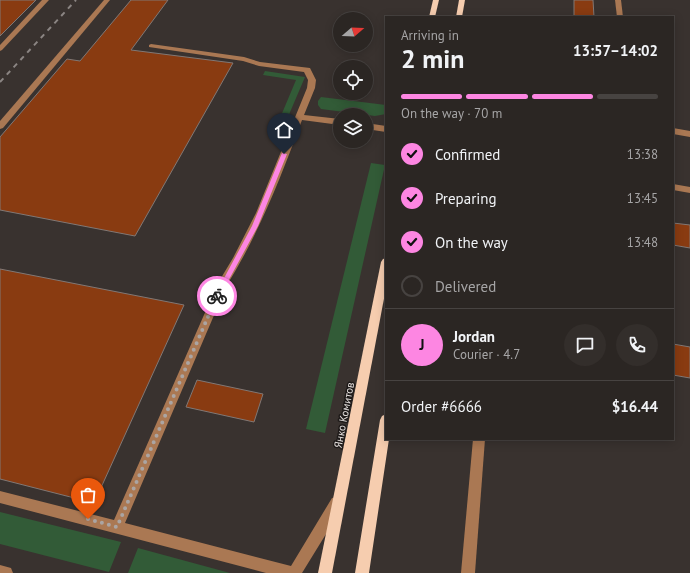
<!DOCTYPE html>
<html lang="en">
<head>
<meta charset="utf-8">
<style>
  :root { --surface:#2b2623; --page:#332e2b; --text:#f1f3f6; --muted:#a6a5a6; --line:#474341; --accent:#fd86e2 }
  body { margin:0; font-family:"PT Sans",sans-serif; background:var(--page); color:var(--text); height:100vh; display:flex; flex-direction:column; font-size:15px; white-space:nowrap }
  * { box-sizing:border-box; margin:0 }
  p { font-size:13px; color:var(--muted) }
  .icon { flex:none; width:22px; height:22px; fill:none; stroke:currentColor; stroke-width:2; stroke-linecap:round; stroke-linejoin:round }
  .map { position:relative; flex:1; overflow:hidden }
  .panel { position:absolute; left:385px; top:16px; width:289px; height:424px; display:flex; flex-direction:column; background:var(--surface); border-radius:0px; box-shadow:0 2px 10px #0003,0 0 0 1px var(--line) }
  .panel>* { flex:none }
  .needle { width:26px; rotate:71deg }
  .buttons { position:absolute; left:333px; top:12px; display:grid; gap:8px }
  .buttons a { display:grid; place-items:center; width:40px; height:40px; border-radius:50%; background:var(--surface); box-shadow:0 2px 10px #0003,0 0 0 1px var(--line); font-size:20px }
  .pin { position:absolute; display:grid; place-items:center; width:34px; height:34px; color:#fff; margin:-41px -17px; border-radius:50% 50% 50% 0; rotate:-45deg; box-shadow:0 0 4px #0007 }
  .pin .icon { rotate:45deg }
  .courier { position:absolute; display:grid; place-items:center; width:40px; height:40px; margin:-20px; border:3px solid #fd86e2; border-radius:50%; background:#fff; color:#222; box-shadow:0 1px 5px #0007 }
  .summary em { font-style:normal; font-weight:700 }
  .summary div { display:flex; flex-direction:column-reverse }
  .summary { display:flex; align-items:center; justify-content:space-between; height:68px; padding:0 16px }
  h1 { font-size:26px; font-weight:700; line-height:30px }
  .bar { display:grid; grid-template-columns:repeat(4,1fr); gap:6px 4px; align-content:center; height:48px; padding:0 16px }
  .bar i { height:5px; border-radius:3px; background:var(--line) }
  .bar .current { background:var(--accent) }
  .bar p { grid-column:span 4 }
  .line { display:flex; align-items:center; gap:10px; padding:0 16px; border-top:1px solid var(--line) }
  .line div { flex:1 }
  .round { display:grid; place-items:center; flex:none; width:42px; height:42px; border-radius:21px; background:var(--page) }
  ol { padding:0 16px; list-style:none }
  li { display:flex; align-items:center; gap:12px; height:44px }
  li p { margin-inline-start:auto }
  li .icon { padding:4px; border-radius:50%; background:var(--accent); color:#111; stroke-width:4 }
  li:last-child { color:var(--muted) }
  li i { width:22px; height:22px; border:2px solid var(--line); border-radius:50% }
  .map>svg:first-child { display:block }
  .green { fill:#325b37 }
  .building { fill:#893b11; stroke:#817875 }
  .lines { fill:none; stroke-linecap:round; stroke-linejoin:round }
  .minor { fill:#aa7853; fill-rule:evenodd }
  .major { fill:#f6cdaf; fill-rule:evenodd }
  .rail { stroke:#8b8583; stroke-width:2; stroke-dasharray:5 5; stroke-linecap:butt }
  .route { fill:#fd86e2 }
  .done { stroke:#aba5a3; stroke-width:4; stroke-dasharray:0 7.2 }
  .labels { text-anchor:middle; dominant-baseline:central; stroke-width:3; stroke-linejoin:round; paint-order:stroke }
  .street-label { font-size:11px; fill:#e8e3e1; stroke:#1e1a19 }
</style>
</head>
<body>
<div class="map">
<svg width="690" height="573" viewBox="0 0 690 573">
  <rect width="100%" height="100%" fill="#39322f"/>
  <g class="green">
    <polygon points="265,71 305,77 282,131 275,130 296,80 263,75"/>
    <polygon points="321,97 386,105 386,114 375,116 321,109 318,105 318,101"/>
    <polygon points="371,163 385,165 325,433 306,429"/>
    <polygon points="0,512 121,542 109,572 0,544"/>
    <polygon points="138,548 230,573 128,573"/>
  </g>
  <g class="building">
    <polygon points="0,0 36,0 0,36"/>
    <polygon points="131,0 168,0 131,50 233,63 135,236 0,210 0,137 67,59 80,61"/>
    <polygon points="574,0 593,0 594,17 574,17"/>
    <polygon points="673,223 690,225 690,248 673,245"/>
    <polygon points="0,269 184,305 94,503 0,479"/>
    <polygon points="673,344 690,347 690,378 673,375"/>
    <polygon points="197,380 263,394 254,422 186,407"/>
  </g>
  <g class="lines">
    <g class="minor">
      <polygon points="42,0 49,0 2,50 0,51 0,45"/>
      <polygon points="104,0 110,0 3,128 0,129 0,121"/>
      <polygon points="615,0 621,0 623,17 617,17"/>
      <path d="M151,44L244,57L260,62L310,68L316,80L315,88L304,115L340,119V125L302,120C281,177 259,233 227,285L125,523L291,566L332,498L337,497L342,498L343,503L342,508L302,573H266L0,503V491L114,520L218,283L233,258L256,213L307,88L308,80L304,72L259,66L243,61L149,47V45Z"/>
      <polygon points="366,123 386,126 386,132 366,129"/>
      <polygon points="673,128 690,131 690,137 673,134"/>
      <polygon points="673,184 690,187 690,193 673,190"/>
      <polygon points="473,439 485,439 475,573 461,573"/>
      <polygon points="0,565 11,568 13,573 0,573"/>
    </g>
    <g class="major">
      <polygon points="433,0 439,0 435,17 429,17"/>
      <polygon points="459,0 465,0 462,17 456,17"/>
      <polygon points="386,258 386,288 332,573 318,573 381,262 383,259"/>
      <polygon points="386,414 386,439 389,439 369,573 355,573 380,420 382,416"/>
    </g>
    <polyline class="rail" points="0,82 76,0"/>
  </g>
  <polygon class="route" points="282,153 287,154 258,226 219,298 215,298 215,295 252,226"/>
  <g class="lines">
    <polyline class="done" points="88,519 117,527 217,296"/>
  </g>
  <g class="labels">
    <g class="street-label">
      <text transform="translate(344 415) rotate(-79)">Янко Комитов</text>
    </g>
  </g>
</svg>
<div class="buttons">
<a><svg class="needle" viewBox="-14 -14 28 28"><path d="M0-13l5 13h-10z" fill="#e53935"/><path d="M0 13l5-13h-10z" fill="#a6a5a6"/></svg></a>
<a><svg class="icon" aria-label="locate" viewBox="0 0 24 24"><circle cx="12" cy="12" r="6"/><path d="M12 2v4M12 18v4M2 12h4M18 12h4"/></svg></a>
<a><svg class="icon" aria-label="layers" viewBox="0 0 24 24"><path d="M12 4l9 5-9 5-9-5zM3 14l9 5 9-5"/></svg></a>
</div>
<div class="pin" style="left:88px;top:519px;background:#ea580c"><svg class="icon" aria-label="bag" viewBox="0 0 24 24"><path d="M5 8h14l-1 12H6zM9 8a3 3 0 0 1 6 0"/></svg></div>
<div class="pin" style="left:284px;top:154px;background:#1f2937"><svg class="icon" aria-label="home" viewBox="0 0 24 24"><path d="M3 11l9-7 9 7M6 9v11h12V9"/></svg></div>
<div class="courier" style="left:217px;top:296px"><svg class="icon" aria-label="bike" viewBox="0 0 24 24"><circle cx="6" cy="16" r="4"/><circle cx="18" cy="16" r="4"/><path d="M6 16l4-8h5l3 8M10 8l3 8H6M13 5h3"/></svg></div>
<section class="panel">
<div class="summary"><div><h1>2 min</h1><p>Arriving in</p></div><em>13:57–14:02</em></div>
<div class="bar"><i class="current"></i><i class="current"></i><i class="current"></i><i></i><p>On the way · 70 m</p></div>
<ol>
<li><svg class="icon" aria-label="check" viewBox="0 0 24 24"><path d="M5 12l5 5 9-10"/></svg>Confirmed<p>13:38</p></li>
<li><svg class="icon" aria-label="check" viewBox="0 0 24 24"><path d="M5 12l5 5 9-10"/></svg>Preparing<p>13:45</p></li>
<li><svg class="icon" aria-label="check" viewBox="0 0 24 24"><path d="M5 12l5 5 9-10"/></svg>On the way<p>13:48</p></li>
<li><i></i>Delivered</li>
</ol>
<div class="line" style="height:72px"><b class="round" style="background:var(--accent);color:#111">J</b><div><b>Jordan</b><p>Courier · 4.7</p></div><a class="round"><svg class="icon" aria-label="chat" viewBox="0 0 24 24"><path d="M4 5h16v11H9l-5 4z"/></svg></a><a class="round"><svg class="icon" aria-label="phone" viewBox="0 0 24 24"><path d="M5 4h4l2 5-3 2q2 4 5 5l2-3 5 2v4C11 20 4 13 5 4z"/></svg></a></div>
<div class="line" style="height:52px"><div>Order #6666</div><b>$16.44</b></div>
</section>
</div>
</body>
</html>
